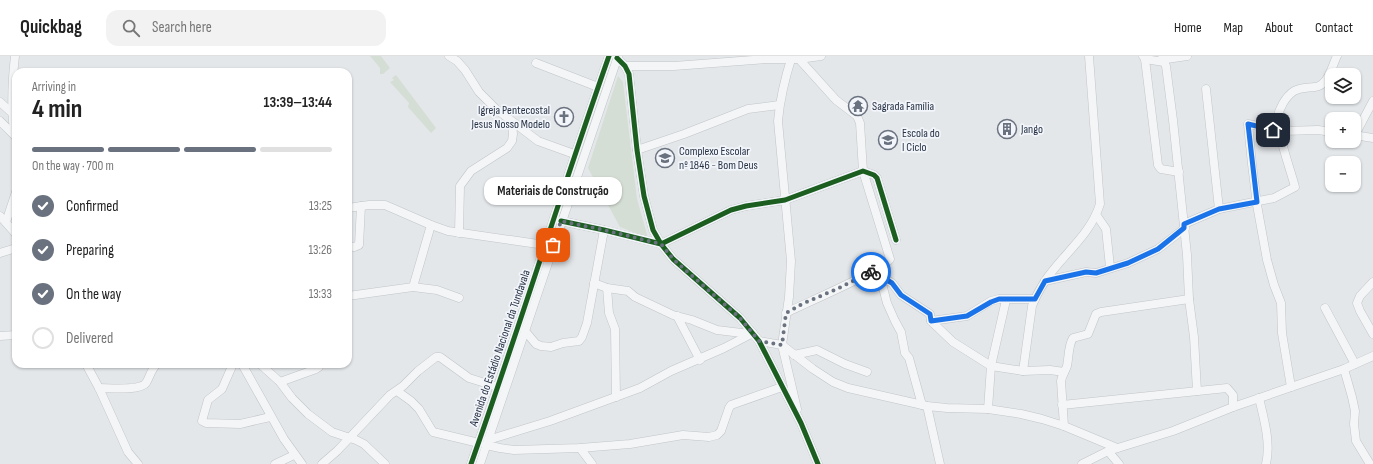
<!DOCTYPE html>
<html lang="en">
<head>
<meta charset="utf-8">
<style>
  :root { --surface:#fff; --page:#f2f2f2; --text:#222; --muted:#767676; --line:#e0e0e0; --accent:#6a727f }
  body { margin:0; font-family:"Sofia Sans Condensed",sans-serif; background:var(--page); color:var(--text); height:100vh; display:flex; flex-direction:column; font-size:15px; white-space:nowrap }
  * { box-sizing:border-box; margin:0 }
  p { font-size:13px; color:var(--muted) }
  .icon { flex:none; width:22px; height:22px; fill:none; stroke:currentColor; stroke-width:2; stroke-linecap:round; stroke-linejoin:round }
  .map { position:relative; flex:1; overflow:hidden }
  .sheet { position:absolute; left:12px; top:12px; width:340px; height:300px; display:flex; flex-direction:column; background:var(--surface); border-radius:12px; box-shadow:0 1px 3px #0004 }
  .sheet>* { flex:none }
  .fabs { position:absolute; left:1325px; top:12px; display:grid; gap:8px }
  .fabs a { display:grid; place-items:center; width:36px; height:36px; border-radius:8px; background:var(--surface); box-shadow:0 1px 3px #0004; font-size:20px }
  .pin { position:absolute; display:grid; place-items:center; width:34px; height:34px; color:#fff; margin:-17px; border-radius:8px; box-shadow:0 2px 6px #0006 }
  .courier { position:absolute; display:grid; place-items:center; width:40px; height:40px; margin:-20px; border:3px solid #1a73e8; border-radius:50%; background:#fff; color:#222; box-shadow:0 1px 5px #0007 }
  .bubble { position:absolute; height:28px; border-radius:12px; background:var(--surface); box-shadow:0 1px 3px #0004; font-size:13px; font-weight:700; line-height:28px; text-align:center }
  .overview em { font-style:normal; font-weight:700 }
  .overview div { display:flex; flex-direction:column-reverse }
  .overview { display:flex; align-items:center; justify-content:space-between; height:68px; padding:0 20px }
  h1 { font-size:26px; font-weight:700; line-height:30px }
  .bar { display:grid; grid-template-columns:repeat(4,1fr); gap:6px 4px; align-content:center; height:48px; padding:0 20px }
  .bar i { height:5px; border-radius:3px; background:var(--line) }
  .bar .current { background:var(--accent) }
  .bar p { grid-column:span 4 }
  ol { padding:0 20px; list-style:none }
  li { display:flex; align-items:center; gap:12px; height:44px }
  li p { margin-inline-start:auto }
  li .icon { padding:4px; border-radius:50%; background:var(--accent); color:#fff; stroke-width:4 }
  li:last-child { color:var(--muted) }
  li i { width:22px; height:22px; border:2px solid var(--line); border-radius:50% }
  header { display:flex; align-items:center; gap:24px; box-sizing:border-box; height:56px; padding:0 20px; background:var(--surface); border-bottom:1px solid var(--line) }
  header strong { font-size:19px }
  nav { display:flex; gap:22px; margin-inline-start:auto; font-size:14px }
  .search { width:280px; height:36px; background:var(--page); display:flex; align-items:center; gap:10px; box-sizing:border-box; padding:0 14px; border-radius:12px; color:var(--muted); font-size:15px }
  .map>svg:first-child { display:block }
  .green { fill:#d5ded4 }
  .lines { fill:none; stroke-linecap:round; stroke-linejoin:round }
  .minor-casing { stroke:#c2c5c8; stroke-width:9 }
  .minor { stroke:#f3f5f6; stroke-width:8 }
  .cycleway-casing { stroke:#f2f5f9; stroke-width:8 }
  .cycleway { stroke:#1b5e20; stroke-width:5 }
  .done { stroke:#6a727f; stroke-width:4; stroke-dasharray:0 7.2 }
  .route { stroke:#1a73e8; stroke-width:5 }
  .labels { text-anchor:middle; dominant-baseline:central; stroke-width:3.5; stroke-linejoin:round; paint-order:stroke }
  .poi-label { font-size:12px; fill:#283346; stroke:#f2f5f9; text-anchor:start }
  .street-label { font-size:12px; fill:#283346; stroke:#f2f5f9 }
</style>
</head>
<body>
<header>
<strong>Quickbag</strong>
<div class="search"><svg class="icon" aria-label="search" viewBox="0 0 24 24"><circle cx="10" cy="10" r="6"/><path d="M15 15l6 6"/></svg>Search here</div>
<nav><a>Home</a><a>Map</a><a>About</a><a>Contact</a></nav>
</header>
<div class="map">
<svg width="1373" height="408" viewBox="0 0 1373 408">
  <rect width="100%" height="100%" fill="#e4e7ea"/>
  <g class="green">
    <polygon points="370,0 381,0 390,12 383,18 380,18 380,12"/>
    <polygon points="396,19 436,72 431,77 408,51 409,47 390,26 394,24 392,22"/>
    <polygon points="618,20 623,26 637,143 648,182 620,171 588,112"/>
  </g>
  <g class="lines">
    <defs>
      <g id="minor">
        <polyline points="449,0 457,5 465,14 479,36 496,53 538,85 574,98"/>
        <path d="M792,0C785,22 780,42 778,65L791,205L789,241L782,289L797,353"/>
        <polyline points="1143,0 1145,3 1158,109 1161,113 1179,116"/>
        <polyline points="617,2 625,10 629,18 637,94 644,140 653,174 661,188 673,203 740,262 759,285 801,367 818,408"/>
        <polyline points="1145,3 1164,6 1166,10 1173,64 1187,199 1189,243 1194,281 1197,335"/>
        <polyline points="1160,4 1187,0"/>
        <polyline points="536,7 598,31"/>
        <polyline points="625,10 674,10 766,3 799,3 821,0"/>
        <polyline points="1206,33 1219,153"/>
        <polyline points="0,46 11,56"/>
        <polyline points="0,65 15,80"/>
        <path d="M14,77C11,51 12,26 15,0"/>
        <polyline points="1354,79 1373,82"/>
        <polyline points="1355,79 1373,45"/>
        <polyline points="637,94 684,78 748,53 779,49"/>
        <polyline points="348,152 369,149 385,149 431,169 448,175 545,189"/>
        <polyline points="0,160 16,178"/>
        <polyline points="1097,160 1106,173 1110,211"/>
        <polyline points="561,165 604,174 661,188 731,154 746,150 785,144 863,115 874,119 877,122 896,184"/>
        <polyline points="6,166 16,136"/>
        <path d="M1184,168L1219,153L1274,142L1295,131C1292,119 1276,72 1277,63C1279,53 1285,41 1294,35C1302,31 1307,32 1315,31C1328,30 1332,10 1337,0"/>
        <polyline points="459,177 460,130 471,115 507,92 512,85 513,78 512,66"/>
        <polyline points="348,190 354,191 359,189 361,150"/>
        <polyline points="0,197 16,192"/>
        <polyline points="878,214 880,220 892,227 901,239 930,258 931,265 953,286 991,310 1023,315 1050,314 1064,316"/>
        <polyline points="880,220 887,247 895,265 901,276 905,297 909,302 922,349"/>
        <polyline points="1045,225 1086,216 1096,217 1128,207 1158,193 1185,172"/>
        <polyline points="1373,226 1360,240 1357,247 1360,255 1373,278"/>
        <polyline points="594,227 607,232 628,235 635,241 673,259 692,264 717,274 750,278"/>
        <polyline points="413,231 431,169"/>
        <polyline points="607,232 609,257 615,273 616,341"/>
        <polyline points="348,240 413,231 437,234 459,242"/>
        <polyline points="1325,252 1355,308"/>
        <path d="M786,257C801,249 886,213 890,203L863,115L860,67L857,60L836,44L799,3"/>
        <polyline points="677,260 700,304"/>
        <polyline points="931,265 967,260 991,245 999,243 1035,243"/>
        <polyline points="525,275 536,288 541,290 551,291 563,287 579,285 582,281 587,267 604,174"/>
        <polyline points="0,280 16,279"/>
        <polyline points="759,285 782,289 813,313 833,326 848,332 927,350 947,352 988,353 1021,358 1042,363 1064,370 1117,392"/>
        <polyline points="794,299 817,294 845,308 867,316"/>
        <polyline points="86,308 99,332 128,396 138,408"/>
        <polyline points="233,308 222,333 208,344 202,365 206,367 240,368 270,361"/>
        <polyline points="242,308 284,383 302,408"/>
        <polyline points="260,308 280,326 292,342 308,358 332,376 356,384 364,388 385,408"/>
        <polyline points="1344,313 1352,341 1355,355 1354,368 1356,385 1370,408"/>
        <path d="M1023,315L1032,250C1035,242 1040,233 1045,225C1063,198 1090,180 1100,148L1089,0"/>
        <polyline points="280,326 316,313 319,311 319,308"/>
        <polyline points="1291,331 1282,277 1281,247 1274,229 1267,204 1257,149 1252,108 1248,68 1283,75 1318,74 1332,76"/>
        <path d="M99,332C109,332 140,335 146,327C150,321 151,313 157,308"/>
        <polyline points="397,335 411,345 419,353 433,376 479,387"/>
        <path d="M1259,342C1264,363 1271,387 1266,408"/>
        <polyline points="1062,349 1227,332 1233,339 1233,351"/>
        <polyline points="927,350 940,408"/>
        <polyline points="988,353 991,310 1006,244"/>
        <path d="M1064,370L1061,325C1062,319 1065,316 1067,310C1069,301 1068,290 1073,282L1088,278L1096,258L1101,256L1189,243"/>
        <polyline points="488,384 550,365 640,332 671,315 724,292 753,277"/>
        <polyline points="486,389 500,392 514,394 580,392 630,388 683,379 709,381 717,379 721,375 729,352 731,349 782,331"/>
        <polyline points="580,392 592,408"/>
        <polyline points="1108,395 1119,408"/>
        <polyline points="275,408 294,399"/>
        <polyline points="322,408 337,395 390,339 403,330 418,315 436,301 440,301 469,322 498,331"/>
        <path d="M471,408C519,273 561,136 609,0"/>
        <polyline points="480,408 618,0"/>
        <polyline points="1082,408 1108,395 1173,375 1233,351 1344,313 1373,300"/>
      </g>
    </defs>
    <use href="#minor" class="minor-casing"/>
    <use href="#minor" class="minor"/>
    <defs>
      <g id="cycleway">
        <polyline points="617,2 625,10 629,18 637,94 644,140 653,174 661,188 673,203 740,262 759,285 801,367 818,408"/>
        <polyline points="561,165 604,174 661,188 731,154 746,150 785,144 863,115 874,119 877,122 896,184"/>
        <path d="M471,408C519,273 561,136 609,0"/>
      </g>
    </defs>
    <use href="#cycleway" class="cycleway-casing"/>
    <use href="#cycleway" class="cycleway"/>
  </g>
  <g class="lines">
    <polyline class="done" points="553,189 561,165 604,174 661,188 673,203 740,262 759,285 782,289 786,257 802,248 837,233 871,216"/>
    <polyline class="route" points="871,216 878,214 880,220 892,227 901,239 930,258 931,265 967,260 991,246 999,243 1035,243 1045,225 1086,216 1096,217 1128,207 1158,193 1184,172 1184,168 1219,153 1257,146 1248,68 1273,74"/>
  </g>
  <defs>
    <symbol id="temple-ring" viewBox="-11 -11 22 22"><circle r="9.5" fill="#f2f5f9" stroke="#6a727f" stroke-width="1.5"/><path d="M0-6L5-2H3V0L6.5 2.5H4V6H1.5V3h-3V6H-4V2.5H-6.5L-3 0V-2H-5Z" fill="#6a727f"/></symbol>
    <symbol id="church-ring" viewBox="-11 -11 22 22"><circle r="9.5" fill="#f2f5f9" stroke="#6a727f" stroke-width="1.5"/><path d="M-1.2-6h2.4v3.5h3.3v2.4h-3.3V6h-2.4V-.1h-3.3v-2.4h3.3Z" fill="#6a727f"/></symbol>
    <symbol id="building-ring" viewBox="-11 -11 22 22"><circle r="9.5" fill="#f2f5f9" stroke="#6a727f" stroke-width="1.5"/><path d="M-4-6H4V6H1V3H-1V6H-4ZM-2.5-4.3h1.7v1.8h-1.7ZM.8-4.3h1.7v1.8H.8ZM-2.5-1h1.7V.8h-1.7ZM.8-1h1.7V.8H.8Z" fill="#6a727f"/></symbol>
    <symbol id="school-ring" viewBox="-11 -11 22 22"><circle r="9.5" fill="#f2f5f9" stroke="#6a727f" stroke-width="1.5"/><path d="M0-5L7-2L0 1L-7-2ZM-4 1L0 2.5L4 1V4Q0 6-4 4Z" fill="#6a727f"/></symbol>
  </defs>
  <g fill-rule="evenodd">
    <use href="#temple-ring" x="847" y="39" width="22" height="22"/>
    <use href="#church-ring" x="553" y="50" width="22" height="22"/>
    <use href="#building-ring" x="996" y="62" width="22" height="22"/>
    <use href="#school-ring" x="877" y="73" width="22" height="22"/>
    <use href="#school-ring" x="654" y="91" width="22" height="22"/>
  </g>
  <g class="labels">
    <g class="poi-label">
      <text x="872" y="50">Sagrada Família</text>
      <text x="550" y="54" text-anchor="end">Igreja Pentecostal<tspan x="550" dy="14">Jesus Nosso Modelo</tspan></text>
      <text x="1021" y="73">Jango</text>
      <text x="902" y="77">Escola do<tspan x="902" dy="14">I Ciclo</tspan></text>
      <text x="679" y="95">Complexo Escolar<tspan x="679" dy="14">nº 1846 - Bom Deus</tspan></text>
    </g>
    <g class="street-label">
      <text transform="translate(500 292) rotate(-71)">Avenida do Estádio Nacional da Tundavala</text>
    </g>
  </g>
</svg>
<div class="fabs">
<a><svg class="icon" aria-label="layers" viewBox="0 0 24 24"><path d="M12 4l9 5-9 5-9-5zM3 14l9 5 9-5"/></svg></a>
<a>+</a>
<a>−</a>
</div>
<div class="pin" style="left:553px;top:189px;background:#ea580c"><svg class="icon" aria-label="bag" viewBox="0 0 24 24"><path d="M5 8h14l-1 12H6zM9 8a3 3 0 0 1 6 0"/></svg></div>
<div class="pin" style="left:1273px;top:74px;background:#1f2937"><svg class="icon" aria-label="home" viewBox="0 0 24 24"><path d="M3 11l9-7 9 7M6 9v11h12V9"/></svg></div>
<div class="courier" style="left:871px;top:216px"><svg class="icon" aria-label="bike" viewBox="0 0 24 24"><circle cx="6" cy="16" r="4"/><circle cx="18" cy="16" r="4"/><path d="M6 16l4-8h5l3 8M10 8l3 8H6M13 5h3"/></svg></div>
<div class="bubble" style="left:484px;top:121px;width:138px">Materiais de Construção</div>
<section class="sheet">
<div class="overview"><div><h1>4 min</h1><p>Arriving in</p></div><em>13:39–13:44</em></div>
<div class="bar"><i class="current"></i><i class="current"></i><i class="current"></i><i></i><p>On the way · 700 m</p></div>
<ol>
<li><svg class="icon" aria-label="check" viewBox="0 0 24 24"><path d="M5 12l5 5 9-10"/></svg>Confirmed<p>13:25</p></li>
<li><svg class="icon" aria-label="check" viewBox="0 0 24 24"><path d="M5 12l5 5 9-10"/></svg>Preparing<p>13:26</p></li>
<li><svg class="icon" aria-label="check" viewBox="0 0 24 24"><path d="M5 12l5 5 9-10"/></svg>On the way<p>13:33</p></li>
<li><i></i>Delivered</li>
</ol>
</section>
</div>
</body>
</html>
